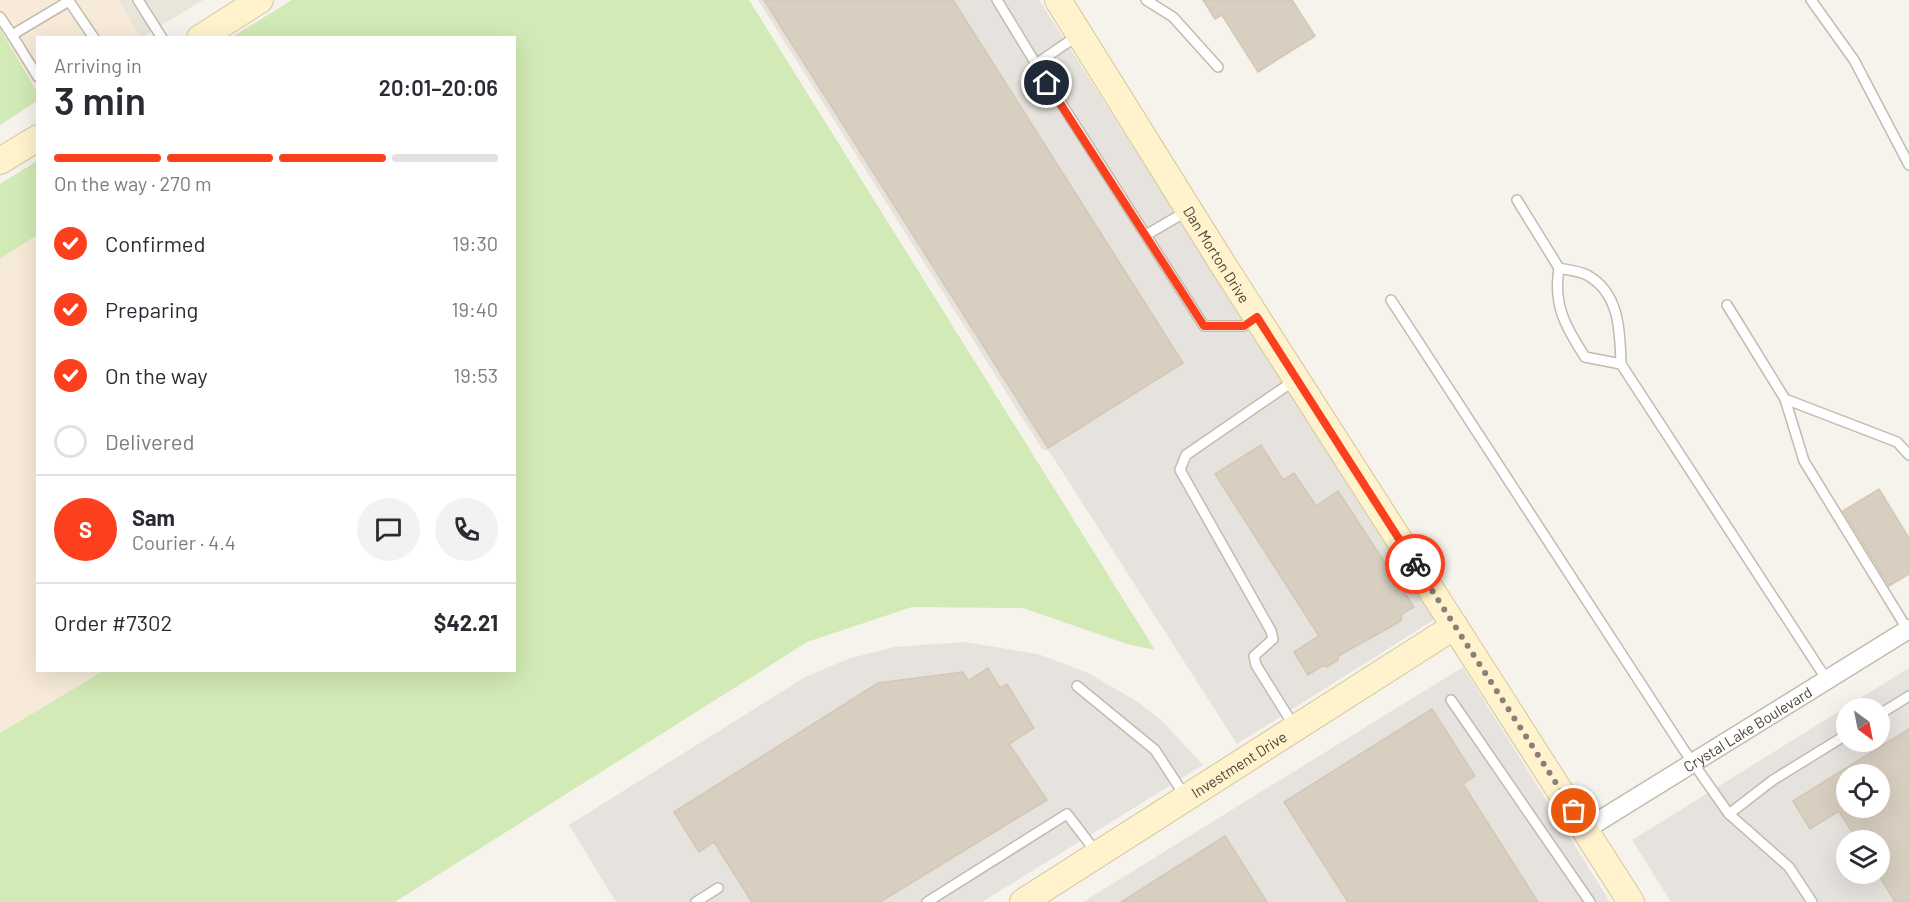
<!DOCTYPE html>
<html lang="en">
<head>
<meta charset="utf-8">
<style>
  :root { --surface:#fff; --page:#f2f2f3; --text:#2b2b33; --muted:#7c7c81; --line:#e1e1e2; --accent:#fc3f1d }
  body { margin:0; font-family:Barlow,sans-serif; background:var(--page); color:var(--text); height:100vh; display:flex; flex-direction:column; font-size:22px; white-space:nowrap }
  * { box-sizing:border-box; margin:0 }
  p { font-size:20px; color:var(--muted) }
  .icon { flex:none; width:33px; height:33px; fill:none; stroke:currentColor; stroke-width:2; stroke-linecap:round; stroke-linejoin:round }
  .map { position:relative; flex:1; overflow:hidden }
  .drawer { position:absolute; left:36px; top:36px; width:480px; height:636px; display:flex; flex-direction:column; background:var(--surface); border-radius:0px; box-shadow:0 6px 24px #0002 }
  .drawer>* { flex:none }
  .needle { width:39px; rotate:148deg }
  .tools { position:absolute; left:1836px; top:698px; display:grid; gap:12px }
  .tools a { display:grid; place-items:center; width:54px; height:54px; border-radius:50%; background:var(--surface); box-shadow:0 6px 24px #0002; font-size:30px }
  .pin { position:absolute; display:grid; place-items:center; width:51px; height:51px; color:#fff; margin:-26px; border:3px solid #fff; border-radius:50%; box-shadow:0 2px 6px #0007 }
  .courier { position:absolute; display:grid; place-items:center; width:60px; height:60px; margin:-30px; border:4px solid #fc3f1d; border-radius:50%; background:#fff; color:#222; box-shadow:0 2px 8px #0007 }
  .headline em { font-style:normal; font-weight:600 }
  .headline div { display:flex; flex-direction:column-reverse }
  .headline { display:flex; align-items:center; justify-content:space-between; height:102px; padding:0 18px }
  h1 { font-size:39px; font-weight:600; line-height:45px }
  .bar { display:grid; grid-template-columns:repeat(4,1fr); gap:9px 6px; align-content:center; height:72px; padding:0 18px }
  .bar i { height:8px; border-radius:4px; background:var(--line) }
  .bar .active { background:var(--accent) }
  .bar p { grid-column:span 4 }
  .line { display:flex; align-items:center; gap:15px; padding:0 18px; border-top:2px solid var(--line) }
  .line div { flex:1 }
  .round { display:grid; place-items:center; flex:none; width:63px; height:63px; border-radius:32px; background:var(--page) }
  ol { padding:0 18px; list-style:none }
  li { display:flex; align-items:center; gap:18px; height:66px }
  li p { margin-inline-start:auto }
  li .icon { padding:6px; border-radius:50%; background:var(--accent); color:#fff; stroke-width:4 }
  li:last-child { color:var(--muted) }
  li i { width:33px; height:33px; border:3px solid var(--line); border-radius:50% }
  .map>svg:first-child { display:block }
  .residential { fill:#eae5da }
  .commercial { fill:#f7ead8 }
  .industrial { fill:#e6e2dd; fill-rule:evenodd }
  .green { fill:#d2eab5 }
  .building { fill:#d8cfc1; stroke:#d3c7b4; stroke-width:1.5; fill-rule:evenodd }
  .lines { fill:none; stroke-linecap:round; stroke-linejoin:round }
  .lane-casing { stroke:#c2bbae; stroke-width:12 }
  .street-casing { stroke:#c2bbae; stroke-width:21 }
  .secondary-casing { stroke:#d6c79b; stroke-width:28 }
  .lane { stroke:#fff; stroke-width:9 }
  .street { stroke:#fff; stroke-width:18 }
  .secondary { stroke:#fff3cd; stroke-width:26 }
  .done { stroke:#878178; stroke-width:6; stroke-dasharray:0 10.8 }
  .route { stroke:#fc3f1d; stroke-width:8 }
  .labels { text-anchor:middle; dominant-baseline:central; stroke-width:4.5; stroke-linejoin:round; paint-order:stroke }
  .street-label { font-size:15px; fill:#4b4439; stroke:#fff }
</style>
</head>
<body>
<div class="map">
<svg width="1909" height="902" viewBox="0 0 1909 902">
  <rect width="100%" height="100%" fill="#f6f3ec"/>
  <polygon class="residential" points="118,0 203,0 141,38"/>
  <g class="commercial">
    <polygon points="0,0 118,0 141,37 38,38 37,89 0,29"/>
    <polygon points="37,235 38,670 103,671 0,733 0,259"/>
  </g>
  <g class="industrial">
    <polygon points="758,0 1039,0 1435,619 1237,744 1049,451 1042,449"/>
    <polygon points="965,642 1038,654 1088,673 1138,702 1161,720 1203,765 982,902 616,902 569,825 805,677 848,659 894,647"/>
    <polygon points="1463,667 1610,902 1083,902"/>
    <path d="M1909,668V902H1671L1632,840ZM1846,708H1880V741H1846ZM1846,774H1880V807H1846ZM1846,840H1880V873H1846Z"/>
  </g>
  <g class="green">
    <polygon points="292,0 749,0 1155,650 1127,644 1023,608 912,607 807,642 395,902 0,902 0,733 103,671 514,670 514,38 232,37"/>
    <polygon points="0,29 38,93 37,101 0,125"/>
    <polygon points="37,161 37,235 0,259 0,184"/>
  </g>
  <g class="building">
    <polygon points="764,0 953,0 1183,363 1048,448"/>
    <polygon points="1203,0 1292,0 1315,36 1258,72 1222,15 1215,19"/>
    <polygon points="1261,445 1283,480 1294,473 1316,506 1338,491 1414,607 1402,614 1401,621 1338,656 1338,660 1327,667 1322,666 1308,675 1294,652 1319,636 1215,474"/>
    <polygon points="1879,489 1909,538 1909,574 1889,586 1843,511"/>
    <polygon points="988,668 1000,688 1007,684 1034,728 1009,744 1047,800 880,902 752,902 714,842 699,852 674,812 878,683 963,672 968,681"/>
    <polygon points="1432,709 1475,776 1463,784 1538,902 1348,902 1284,802"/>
    <path d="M1909,729V902H1895L1880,877V840H1857L1839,811L1810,829L1793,801ZM1846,774H1880V807H1846Z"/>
    <polygon points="1225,836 1267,902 1121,902"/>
  </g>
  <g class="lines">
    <defs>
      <g id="lane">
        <polyline points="138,0 162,38"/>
        <polyline points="997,0 1036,64"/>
        <polyline points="1146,0 1173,17 1218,67"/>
        <polyline points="1811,0 1854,60 1909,165"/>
        <polyline points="0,17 12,35"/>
        <polyline points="1077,36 1036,64 1204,326 1244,326 1255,318"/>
        <polyline points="38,77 12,35 69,1 94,38"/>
        <polyline points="1517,200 1559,268"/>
        <polyline points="1146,235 1187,211"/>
        <polyline points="1391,300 1684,750 1729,814 1789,867 1812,902"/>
        <polyline points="1727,305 1785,399 1804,461 1909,632"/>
        <path d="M1621,364L1585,357C1565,326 1553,305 1559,268C1568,270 1580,271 1587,275C1620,293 1620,332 1621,364L1827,680"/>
        <polyline points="1785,399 1897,442 1909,455"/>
        <polyline points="1077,686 1155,750 1185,796"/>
        <polyline points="1451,700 1590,902"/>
        <polyline points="1880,714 1909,696"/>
        <polyline points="1294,726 1256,665 1254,656 1273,639 1271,631 1180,470 1186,455 1295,380"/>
        <polyline points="1729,814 1773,780 1846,735"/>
        <polyline points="696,902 718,888"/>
        <polyline points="927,902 1067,814 1096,852"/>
      </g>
      <g id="street">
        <path id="s1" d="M1586,829L1909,629"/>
      </g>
      <g id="secondary">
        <path id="s2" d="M1058,0L1222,263L1631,902"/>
        <polyline points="200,38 260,0"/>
        <polyline points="0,161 38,138"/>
        <path id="s3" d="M1023,902L1455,626"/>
      </g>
    </defs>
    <use href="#lane" class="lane-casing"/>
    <use href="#street" class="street-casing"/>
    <use href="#secondary" class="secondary-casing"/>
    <use href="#lane" class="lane"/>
    <use href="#street" class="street"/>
    <use href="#secondary" class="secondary"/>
  </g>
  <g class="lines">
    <polyline class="done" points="1415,564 1574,811"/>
    <polyline class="route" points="1047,83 1204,326 1244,326 1257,317 1415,564"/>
  </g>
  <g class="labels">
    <g class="street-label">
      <text stroke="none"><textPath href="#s2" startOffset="300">Dan Morton Drive</textPath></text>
      <text stroke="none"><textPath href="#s1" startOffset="190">Crystal Lake Boulevard</textPath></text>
      <text stroke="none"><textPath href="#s3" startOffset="256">Investment Drive</textPath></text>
    </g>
  </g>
</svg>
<div class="tools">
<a><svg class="needle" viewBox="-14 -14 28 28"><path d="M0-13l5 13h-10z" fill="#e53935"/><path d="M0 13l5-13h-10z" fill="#7c7c81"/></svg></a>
<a><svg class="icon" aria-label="locate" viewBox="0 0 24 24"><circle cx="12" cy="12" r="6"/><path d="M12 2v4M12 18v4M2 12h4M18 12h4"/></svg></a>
<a><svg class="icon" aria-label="layers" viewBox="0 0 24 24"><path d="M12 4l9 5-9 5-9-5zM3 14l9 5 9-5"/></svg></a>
</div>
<div class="pin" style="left:1574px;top:811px;background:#ea580c"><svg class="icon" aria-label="bag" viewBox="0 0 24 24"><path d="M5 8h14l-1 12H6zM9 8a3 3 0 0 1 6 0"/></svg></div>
<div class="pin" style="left:1047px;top:83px;background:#1f2937"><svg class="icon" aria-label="home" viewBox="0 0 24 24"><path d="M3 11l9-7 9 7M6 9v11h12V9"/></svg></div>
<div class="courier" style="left:1415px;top:564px"><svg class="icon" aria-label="bike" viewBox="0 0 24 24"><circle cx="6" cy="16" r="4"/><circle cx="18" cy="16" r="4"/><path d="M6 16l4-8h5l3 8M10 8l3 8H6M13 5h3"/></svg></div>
<section class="drawer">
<div class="headline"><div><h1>3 min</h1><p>Arriving in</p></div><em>20:01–20:06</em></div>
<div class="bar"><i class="active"></i><i class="active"></i><i class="active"></i><i></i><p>On the way · 270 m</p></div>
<ol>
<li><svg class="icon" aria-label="check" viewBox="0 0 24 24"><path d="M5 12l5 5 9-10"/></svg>Confirmed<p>19:30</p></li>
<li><svg class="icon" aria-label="check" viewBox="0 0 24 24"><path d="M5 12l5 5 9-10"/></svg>Preparing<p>19:40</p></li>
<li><svg class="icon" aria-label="check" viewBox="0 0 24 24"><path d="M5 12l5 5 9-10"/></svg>On the way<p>19:53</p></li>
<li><i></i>Delivered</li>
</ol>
<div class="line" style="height:108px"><b class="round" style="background:var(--accent);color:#fff">S</b><div><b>Sam</b><p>Courier · 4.4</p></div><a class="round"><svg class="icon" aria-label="chat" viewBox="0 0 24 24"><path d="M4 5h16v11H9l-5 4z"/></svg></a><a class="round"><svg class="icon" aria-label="phone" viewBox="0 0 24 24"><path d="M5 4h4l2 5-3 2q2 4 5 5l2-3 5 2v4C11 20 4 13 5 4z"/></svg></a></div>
<div class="line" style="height:78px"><div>Order #7302</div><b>$42.21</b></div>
</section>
</div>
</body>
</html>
